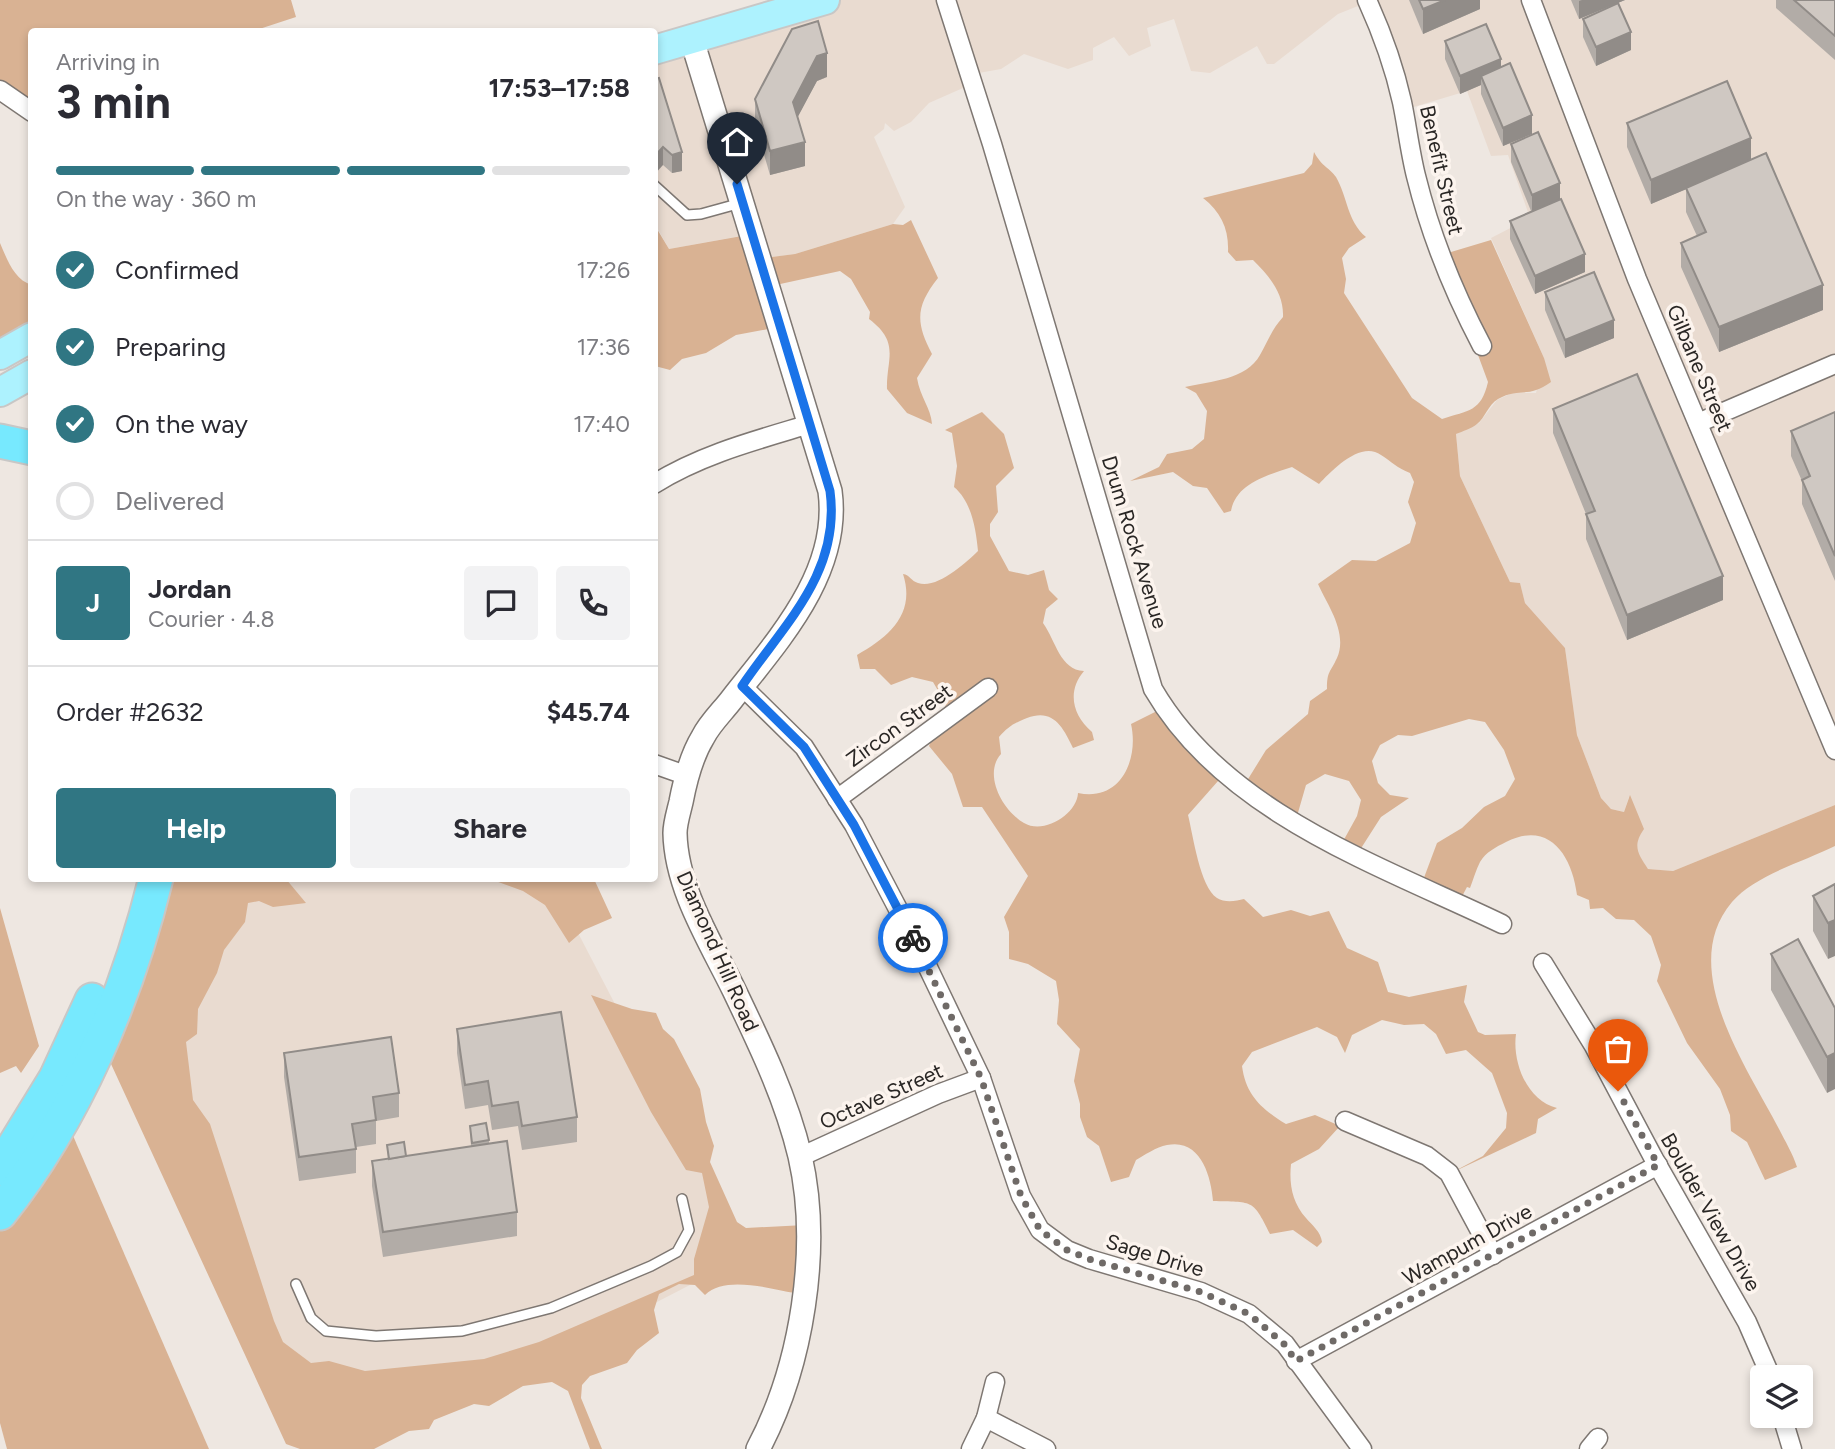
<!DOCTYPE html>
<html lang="en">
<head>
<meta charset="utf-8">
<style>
  :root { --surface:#fff; --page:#f2f2f3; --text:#2b2b33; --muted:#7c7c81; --line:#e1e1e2; --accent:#307683 }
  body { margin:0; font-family:Figtree,sans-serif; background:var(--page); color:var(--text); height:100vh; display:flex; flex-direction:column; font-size:26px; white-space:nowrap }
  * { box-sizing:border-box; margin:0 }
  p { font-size:23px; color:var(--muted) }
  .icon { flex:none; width:38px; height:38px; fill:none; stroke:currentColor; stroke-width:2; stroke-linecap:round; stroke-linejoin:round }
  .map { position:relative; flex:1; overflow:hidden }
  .side { position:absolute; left:28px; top:28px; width:630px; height:854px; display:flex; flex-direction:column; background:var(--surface); border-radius:7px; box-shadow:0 4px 10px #0003 }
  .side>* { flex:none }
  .tools { position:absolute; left:1750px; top:1365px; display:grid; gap:14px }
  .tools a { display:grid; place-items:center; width:63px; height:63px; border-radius:7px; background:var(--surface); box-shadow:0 4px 10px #0003; font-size:35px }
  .pin { position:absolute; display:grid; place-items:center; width:60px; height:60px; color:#fff; margin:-72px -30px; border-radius:50% 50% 50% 0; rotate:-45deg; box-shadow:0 0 7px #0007 }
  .pin .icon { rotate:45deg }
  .courier { position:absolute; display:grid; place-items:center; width:70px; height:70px; margin:-35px; border:5px solid #1a73e8; border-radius:50%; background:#fff; color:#222; box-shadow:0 2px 9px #0007 }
  .head em { font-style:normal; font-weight:700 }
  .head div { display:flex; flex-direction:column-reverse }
  .head { display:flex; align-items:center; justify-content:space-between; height:119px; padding:0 28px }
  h1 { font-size:46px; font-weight:700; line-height:52px }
  .bar { display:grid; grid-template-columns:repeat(4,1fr); gap:10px 7px; align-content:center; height:84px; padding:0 28px }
  .bar i { height:9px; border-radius:5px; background:var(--line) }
  .bar .current { background:var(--accent) }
  .bar p { grid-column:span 4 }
  .line { display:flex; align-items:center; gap:18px; padding:0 28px; border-top:2px solid var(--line) }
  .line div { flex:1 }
  .round { display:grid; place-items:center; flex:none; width:74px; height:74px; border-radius:7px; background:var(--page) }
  ol { padding:0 28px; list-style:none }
  li { display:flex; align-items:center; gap:21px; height:77px }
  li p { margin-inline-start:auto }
  li .icon { padding:7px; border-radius:50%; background:var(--accent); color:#fff; stroke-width:4 }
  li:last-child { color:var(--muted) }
  li i { width:38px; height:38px; border:4px solid var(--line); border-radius:50% }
  .action { display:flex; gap:14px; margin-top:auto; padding:14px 28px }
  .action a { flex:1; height:80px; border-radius:7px; background:var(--accent); color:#fff; font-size:28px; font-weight:700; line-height:80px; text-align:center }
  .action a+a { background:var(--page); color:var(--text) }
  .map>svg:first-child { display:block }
  .built { fill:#e9dbd0 }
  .forest { fill:#d9b293 }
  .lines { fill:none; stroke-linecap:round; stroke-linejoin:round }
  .service-casing { stroke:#7e7772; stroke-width:12 }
  .minor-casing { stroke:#7e7772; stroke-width:21 }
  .tertiary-casing { stroke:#7e7772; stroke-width:26 }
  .primary-casing { stroke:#c8c7c6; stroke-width:32 }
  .motorway-casing { stroke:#c8c7c6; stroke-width:37 }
  .service { stroke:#fff; stroke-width:9 }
  .minor { stroke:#fff; stroke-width:18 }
  .tertiary { stroke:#fff; stroke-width:23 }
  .primary { stroke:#adf2fe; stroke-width:28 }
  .motorway { stroke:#77e9fe; stroke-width:33 }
  .wall { fill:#b2aca7 }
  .shaded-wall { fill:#918c88 }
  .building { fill:#cfc8c2; stroke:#918c88; stroke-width:2 }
  .done { stroke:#6f6a67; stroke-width:7; stroke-dasharray:0 12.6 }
  .route { stroke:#1a73e8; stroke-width:9 }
  .labels { text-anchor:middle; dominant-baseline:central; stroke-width:7; stroke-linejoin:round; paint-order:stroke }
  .street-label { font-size:21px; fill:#2a2725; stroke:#fcf4ee }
</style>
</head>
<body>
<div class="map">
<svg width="1835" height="1449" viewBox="0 0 1835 1449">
  <rect width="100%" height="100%" fill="#eee7e1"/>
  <g class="built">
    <polygon points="834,0 1835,0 1835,805 1673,871 1648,869 1636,852 1629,797 1624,812 1611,809 1601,798 1577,735 1565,648 1525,603 1520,583 1510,582 1460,476 1456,434 1479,423 1497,400 1512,393 1536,393 1544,358 1491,238 1530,218 1508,155 1491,156 1467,91 1407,109 1368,2 1338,14 1274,64 1267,64 1257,46 1210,73 1191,71 1174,19 1147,28 1151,46 1129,56 1114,37 1093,48 1093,60 1068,69 1024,54 1001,69 973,74 972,84 929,103 911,122 894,131 885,123 884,129 874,137 905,207 893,224 795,254 764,258 752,234 669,249 655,224 655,49"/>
    <polygon points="235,879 550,879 746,1256 533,1366 275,1390 143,1022"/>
  </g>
  <g class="forest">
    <polygon points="0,0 291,0 296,17 253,31 32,32 31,112 0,100"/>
    <path d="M1314,152C1322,167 1330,168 1336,177C1348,198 1347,221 1366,237L1349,248L1342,258L1346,279L1344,293L1412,398L1442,419C1469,410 1481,412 1488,382L1441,255L1491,240L1544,358L1551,382C1528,399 1519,387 1498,399C1488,405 1485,418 1477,424C1471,429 1463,431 1456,434L1460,476L1510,582L1520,583L1525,603L1565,648L1577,735L1601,798L1611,809L1624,812L1630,795L1644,829C1632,846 1638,854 1648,869L1673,871L1835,805V846C1803,862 1755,875 1732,902C1676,968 1747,1067 1779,1129C1785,1141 1793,1154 1797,1167L1765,1180L1747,1142L1731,1131L1730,1115L1720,1089L1687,1043L1657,981L1661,965L1651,936L1634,920L1616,919L1603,908L1590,909L1589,900L1577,895C1572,855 1549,820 1506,842C1496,847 1486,852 1480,862C1476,870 1473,880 1470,888L1467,887L1458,904L1422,883L1437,843L1462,828L1484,807L1505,796L1515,779L1504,750L1485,722L1469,719L1412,736L1398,735L1380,745L1372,761L1378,783L1390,795L1409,798L1381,817L1358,853L1341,845L1357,816L1361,800L1349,781L1325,774L1306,785L1295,823L1245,784L1266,750L1308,714L1310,701L1327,689C1327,671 1330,673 1337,658C1348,633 1328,606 1318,584L1352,560L1376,561L1410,543L1416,523L1408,502L1414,482L1410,473C1397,468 1392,462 1381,455C1361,440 1332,470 1319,484L1292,467C1268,475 1236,483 1231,511L1224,513L1207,488L1193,486L1173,472L1130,481L1159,467L1167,454L1192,449L1204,439L1207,411L1196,393L1185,387C1211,381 1246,380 1260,355C1268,341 1272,329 1283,317C1284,293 1269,276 1253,260L1236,261L1228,252C1229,229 1221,212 1203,198L1304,173L1312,164Z"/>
    <path d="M911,220L938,278C916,306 915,322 932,354L917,378C920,397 931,408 932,424L907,413L887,389C886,359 901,343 869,319L870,312L851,279L840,271L771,286L779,327L736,335L706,353L682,359L670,370L655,366L654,224L669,249L753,234L764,258L795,254L893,224L903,225Z"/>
    <path d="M0,243C7,259 14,280 32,285L31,336L0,354Z"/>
    <path d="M982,412L1004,434L1014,468L996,486L998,512L990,524V536L1009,571L1028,575L1044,570L1049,590L1058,599L1046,609L1043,623C1056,641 1060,670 1084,671C1067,691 1072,715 1092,732L1094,740L1073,748C1063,727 1053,708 1027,718C1014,723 1008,727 999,737L1001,754C983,774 1002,810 1024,823C1044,835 1077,814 1078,793C1121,802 1139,759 1131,724L1161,709L1226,772L1188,815C1193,835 1200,887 1217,898C1225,903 1236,901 1244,899L1263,917L1291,910L1310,916L1329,911L1347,948L1378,962L1388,992L1409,997L1467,985L1464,1002L1478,1032L1485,1035L1516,1034C1512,1062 1527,1101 1557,1108L1538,1119L1536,1133L1451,1173L1483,1156L1506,1128L1507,1113L1492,1073L1466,1050L1446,1054L1436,1034L1424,1024L1404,1025L1382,1020L1352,1035L1345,1053L1337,1037L1317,1027L1252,1052L1242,1066C1246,1096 1262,1109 1286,1124L1315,1115L1340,1126L1319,1149L1291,1164C1289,1184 1292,1202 1306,1218C1312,1225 1321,1232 1322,1242L1317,1247L1293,1230L1270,1234C1252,1197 1252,1203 1213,1201C1211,1175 1200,1138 1167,1145C1156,1147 1145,1155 1136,1160L1129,1177L1111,1182L1099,1146L1087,1137L1080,1117V1104L1074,1081L1080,1049L1057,1024L1059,1000L1056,981L1028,964L1009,959V932L1004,917L1028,876L982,807H963L952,774L929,746L946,704L933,682L912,677L891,685L875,669H860L857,655C889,637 916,614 903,574C910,575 911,581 918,583C936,590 967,562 978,551C976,530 972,502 954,487L957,466L952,433L945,430Z"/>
    <path d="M156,879H286L306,903L273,907L259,901L248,903L245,922L224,950L217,973L198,1009L197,1034L186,1042L193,1100L210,1124L274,1321L283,1342L311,1363L329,1361L365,1371L484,1359L539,1342L694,1275V1259L709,1207L702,1173L686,1170L651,1112L591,995L632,1009L656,1013L663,1029L674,1039L700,1089L706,1122L714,1146L710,1162L737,1222L746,1228L805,1225L800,1294C773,1290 726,1274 705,1295L695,1285L679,1284L659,1294L654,1310L659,1333L637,1350L627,1363L590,1376L582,1385L581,1398L602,1449H590L568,1391L552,1382L523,1386L489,1406L474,1404L434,1420L429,1429L409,1431L374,1449H300L286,1444L100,1040Z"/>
    <polygon points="490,879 594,879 612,918 584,930 569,943 545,905 523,891"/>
    <polygon points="0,908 39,1046 21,1073 16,1066 0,1073"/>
    <polygon points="64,1115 209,1449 7,1449 0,1423 0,1211"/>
  </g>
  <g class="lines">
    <defs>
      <g id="service">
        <polyline points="654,185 687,215 701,214 741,203"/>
        <polyline points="296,1284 311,1318 326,1331 376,1336 462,1331 551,1308 651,1266 677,1252 689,1230 682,1199"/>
      </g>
      <g id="minor">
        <path d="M946,0L992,144L1153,689C1225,813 1379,865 1502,924"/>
        <path d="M1367,0C1382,33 1394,66 1402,102C1407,126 1410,152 1416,176C1431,237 1453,291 1482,346"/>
        <polyline points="1531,0 1637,279 1835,750"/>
        <polyline points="0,90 32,112"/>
        <polyline points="1698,423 1835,364"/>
        <path d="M654,484C702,454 757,440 810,424"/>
        <polyline points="742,686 804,747 854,825 921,953 981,1078 1021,1196 1040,1230 1067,1250 1089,1259 1201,1292 1249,1314 1285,1344 1362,1449"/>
        <polyline points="654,764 688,776"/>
        <polyline points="837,799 988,688"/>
        <polyline points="1543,963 1594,1046 1654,1159 1747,1322 1771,1377"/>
        <polyline points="1345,1121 1427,1156 1449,1173 1493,1255"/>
        <polyline points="800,1157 938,1094 981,1078"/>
        <polyline points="1296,1361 1658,1165"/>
        <polyline points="1782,1416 1792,1449"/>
        <polyline points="986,1418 1046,1449"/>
        <polyline points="971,1449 986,1418 995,1382"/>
        <polyline points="1589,1449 1598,1438"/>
      </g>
      <path id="tertiary" d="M692,40L830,491C841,572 779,639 732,699C723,711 710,723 703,737C692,755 685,781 681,802C679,811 675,823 675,833C676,888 710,941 734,990C760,1044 786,1098 800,1156C821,1248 802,1366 758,1449"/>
      <g id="primary">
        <polyline points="654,50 825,0"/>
        <polyline points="0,355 32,337"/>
        <polyline points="0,392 32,374"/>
      </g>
      <g id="motorway">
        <polyline points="0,441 32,448"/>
        <polyline points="0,1169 56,1078 92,1000"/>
        <path d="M0,1213C76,1118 127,996 156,878"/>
      </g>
    </defs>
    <use href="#service" class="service-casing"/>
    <use href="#minor" class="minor-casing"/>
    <use href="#tertiary" class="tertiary-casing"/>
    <use href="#primary" class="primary-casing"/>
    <use href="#motorway" class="motorway-casing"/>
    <use href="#service" class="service"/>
    <use href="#minor" class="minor"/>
    <use href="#tertiary" class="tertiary"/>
    <use href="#primary" class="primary"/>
    <use href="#motorway" class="motorway"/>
  </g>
  <g class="wall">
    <polygon points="1409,0 1480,0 1480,9 1423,34"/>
    <polygon points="1571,0 1625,0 1579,19"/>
    <polygon points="1776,0 1835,0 1835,60 1776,8"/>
    <polygon points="1583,19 1631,50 1596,66 1583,37"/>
    <polygon points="1445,41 1501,67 1532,134 1503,146 1481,94 1481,85 1460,94 1445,59"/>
    <polygon points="827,77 817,81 797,117 805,166 770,175 755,124 755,99"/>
    <polygon points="654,79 682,171 672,173 663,165"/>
    <polygon points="1627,123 1751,159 1823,310 1719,352 1681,267 1681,243 1697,236 1686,212 1686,189 1651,204 1627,147"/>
    <polygon points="1511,144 1560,199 1585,272 1535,294 1510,239 1510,221 1531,211 1511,162"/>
    <polygon points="1545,292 1614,338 1565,358 1545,310"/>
    <polygon points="1553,409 1723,600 1627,640 1586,539 1586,514 1553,433"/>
    <polygon points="1835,412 1835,581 1802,504 1802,481 1791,456 1791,431"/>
    <polygon points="1835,884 1828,959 1813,931 1813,896"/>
    <polygon points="1771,954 1835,1008 1827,1093 1771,990"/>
    <polygon points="457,1029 577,1117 577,1142 522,1150 518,1126 492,1130 488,1105 465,1109 457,1053"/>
    <polygon points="284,1053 399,1093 399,1117 376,1121 376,1144 356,1147 356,1173 299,1181 284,1077"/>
    <polygon points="470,1126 489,1140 489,1144 517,1212 517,1236 383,1257 372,1186 372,1161 388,1159 387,1145 406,1156 471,1147"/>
  </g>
  <g class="shaded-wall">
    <polygon points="1445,0 1480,0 1480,9 1423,34 1423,9"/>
    <polygon points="1582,0 1625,0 1579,19 1579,1"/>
    <polygon points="1631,32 1631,50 1596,66 1596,47"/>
    <polygon points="827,53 827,77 817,81 793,126 793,102 817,56"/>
    <polygon points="1501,59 1501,77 1481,76 1481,85 1460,94 1460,76"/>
    <polygon points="1532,115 1532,134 1503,146 1503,128"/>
    <polygon points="1751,138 1751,162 1651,204 1651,180"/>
    <polygon points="805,142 805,166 770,175 770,151"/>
    <polygon points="663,147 663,165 654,175 654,157"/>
    <polygon points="682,152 682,171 672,173 672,155"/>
    <polygon points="1560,183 1560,202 1532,213 1532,195"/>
    <polygon points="1585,254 1585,272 1535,294 1535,276"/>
    <polygon points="1823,285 1823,310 1719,352 1719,327"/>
    <polygon points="1614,320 1614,338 1565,358 1565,340"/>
    <polygon points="1723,576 1723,600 1627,640 1627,615"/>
    <polygon points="1835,920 1835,956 1828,959 1828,923"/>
    <polygon points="1835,1053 1835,1089 1827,1093 1827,1057"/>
  </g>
  <g class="building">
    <polygon points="1419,0 1445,0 1423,9"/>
    <polygon points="1794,0 1835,0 1835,36"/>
    <polygon points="1618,3 1631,32 1596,47 1583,19"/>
    <polygon points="818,21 827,53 817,56 793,102 805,142 770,151 755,99 792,29"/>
    <polygon points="1486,24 1501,59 1460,76 1445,41"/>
    <polygon points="1510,63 1532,115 1503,128 1481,76"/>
    <polygon points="659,78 682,152 672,155 663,147 654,157 654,79"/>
    <polygon points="1727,81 1751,138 1651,180 1627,123"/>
    <polygon points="1538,132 1560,183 1532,195 1511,144"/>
    <polygon points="1766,153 1823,285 1719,327 1681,243 1706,232 1686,188"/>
    <polygon points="1561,199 1585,254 1535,276 1510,221"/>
    <polygon points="1594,272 1614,320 1565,340 1545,292"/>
    <polygon points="1637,374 1723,576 1627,615 1586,514 1595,511 1553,409"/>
    <polygon points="1835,412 1835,556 1802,480 1810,476 1791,431"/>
    <polygon points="1835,884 1835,920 1828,923 1813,896"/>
    <polygon points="1798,939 1835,1008 1835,1053 1827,1057 1771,954"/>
    <polygon points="561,1012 577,1117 522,1126 518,1102 492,1106 488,1081 465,1085 457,1029"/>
    <polygon points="391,1037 399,1093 373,1097 376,1120 352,1124 356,1149 299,1157 284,1053"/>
    <polygon points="486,1123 489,1140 472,1143 470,1126"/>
    <polygon points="507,1141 517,1212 383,1232 372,1161"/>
    <polygon points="404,1142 406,1156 389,1159 387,1145"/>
  </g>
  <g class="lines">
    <polyline class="done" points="913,938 981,1078 1021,1196 1040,1230 1067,1250 1089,1259 1201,1292 1249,1314 1284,1344 1296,1361 1658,1165 1618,1091"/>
    <path class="route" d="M737,184L830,491C841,573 784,624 742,686L804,747L854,825L913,938"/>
  </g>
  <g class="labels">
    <g class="street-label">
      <text transform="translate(1442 170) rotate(77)">Benefit Street</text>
      <text transform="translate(1700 368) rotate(67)">Gilbane Street</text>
      <text transform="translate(1135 542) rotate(73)">Drum Rock Avenue</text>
      <text transform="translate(899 725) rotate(-36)">Zircon Street</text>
      <text transform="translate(718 951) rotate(66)">Diamond Hill Road</text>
      <text transform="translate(881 1096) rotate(-24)">Octave Street</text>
      <text transform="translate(1711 1212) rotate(60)">Boulder View Drive</text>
      <text transform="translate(1467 1244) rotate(-29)">Wampum Drive</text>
      <text transform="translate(1155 1255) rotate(17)">Sage Drive</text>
    </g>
  </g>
</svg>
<div class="tools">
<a><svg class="icon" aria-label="layers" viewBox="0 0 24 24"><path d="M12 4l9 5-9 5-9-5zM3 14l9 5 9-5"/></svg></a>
</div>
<div class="pin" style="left:1618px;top:1091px;background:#ea580c"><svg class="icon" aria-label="bag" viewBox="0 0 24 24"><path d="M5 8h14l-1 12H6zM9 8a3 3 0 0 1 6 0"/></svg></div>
<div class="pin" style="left:737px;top:184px;background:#1f2937"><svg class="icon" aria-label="home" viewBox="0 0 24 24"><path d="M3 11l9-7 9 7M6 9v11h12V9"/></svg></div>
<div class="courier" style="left:913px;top:938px"><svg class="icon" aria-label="bike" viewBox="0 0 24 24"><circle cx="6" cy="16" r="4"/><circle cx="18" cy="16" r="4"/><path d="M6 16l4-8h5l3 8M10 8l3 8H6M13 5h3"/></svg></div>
<section class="side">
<div class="head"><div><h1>3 min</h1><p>Arriving in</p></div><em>17:53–17:58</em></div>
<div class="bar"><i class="current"></i><i class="current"></i><i class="current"></i><i></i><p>On the way · 360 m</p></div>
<ol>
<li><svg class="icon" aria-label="check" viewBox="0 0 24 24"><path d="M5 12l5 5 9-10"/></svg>Confirmed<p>17:26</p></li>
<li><svg class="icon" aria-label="check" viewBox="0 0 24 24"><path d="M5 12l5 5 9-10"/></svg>Preparing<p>17:36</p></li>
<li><svg class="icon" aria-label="check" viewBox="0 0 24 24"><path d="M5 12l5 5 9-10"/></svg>On the way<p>17:40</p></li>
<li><i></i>Delivered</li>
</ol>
<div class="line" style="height:126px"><b class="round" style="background:var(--accent);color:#fff">J</b><div><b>Jordan</b><p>Courier · 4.8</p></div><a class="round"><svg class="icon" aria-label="chat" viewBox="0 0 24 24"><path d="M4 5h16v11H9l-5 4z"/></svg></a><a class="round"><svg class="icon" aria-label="phone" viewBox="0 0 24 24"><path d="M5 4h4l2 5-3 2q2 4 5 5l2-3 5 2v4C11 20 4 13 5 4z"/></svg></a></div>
<div class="line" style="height:91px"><div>Order #2632</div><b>$45.74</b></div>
<div class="action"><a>Help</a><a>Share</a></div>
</section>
</div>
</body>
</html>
